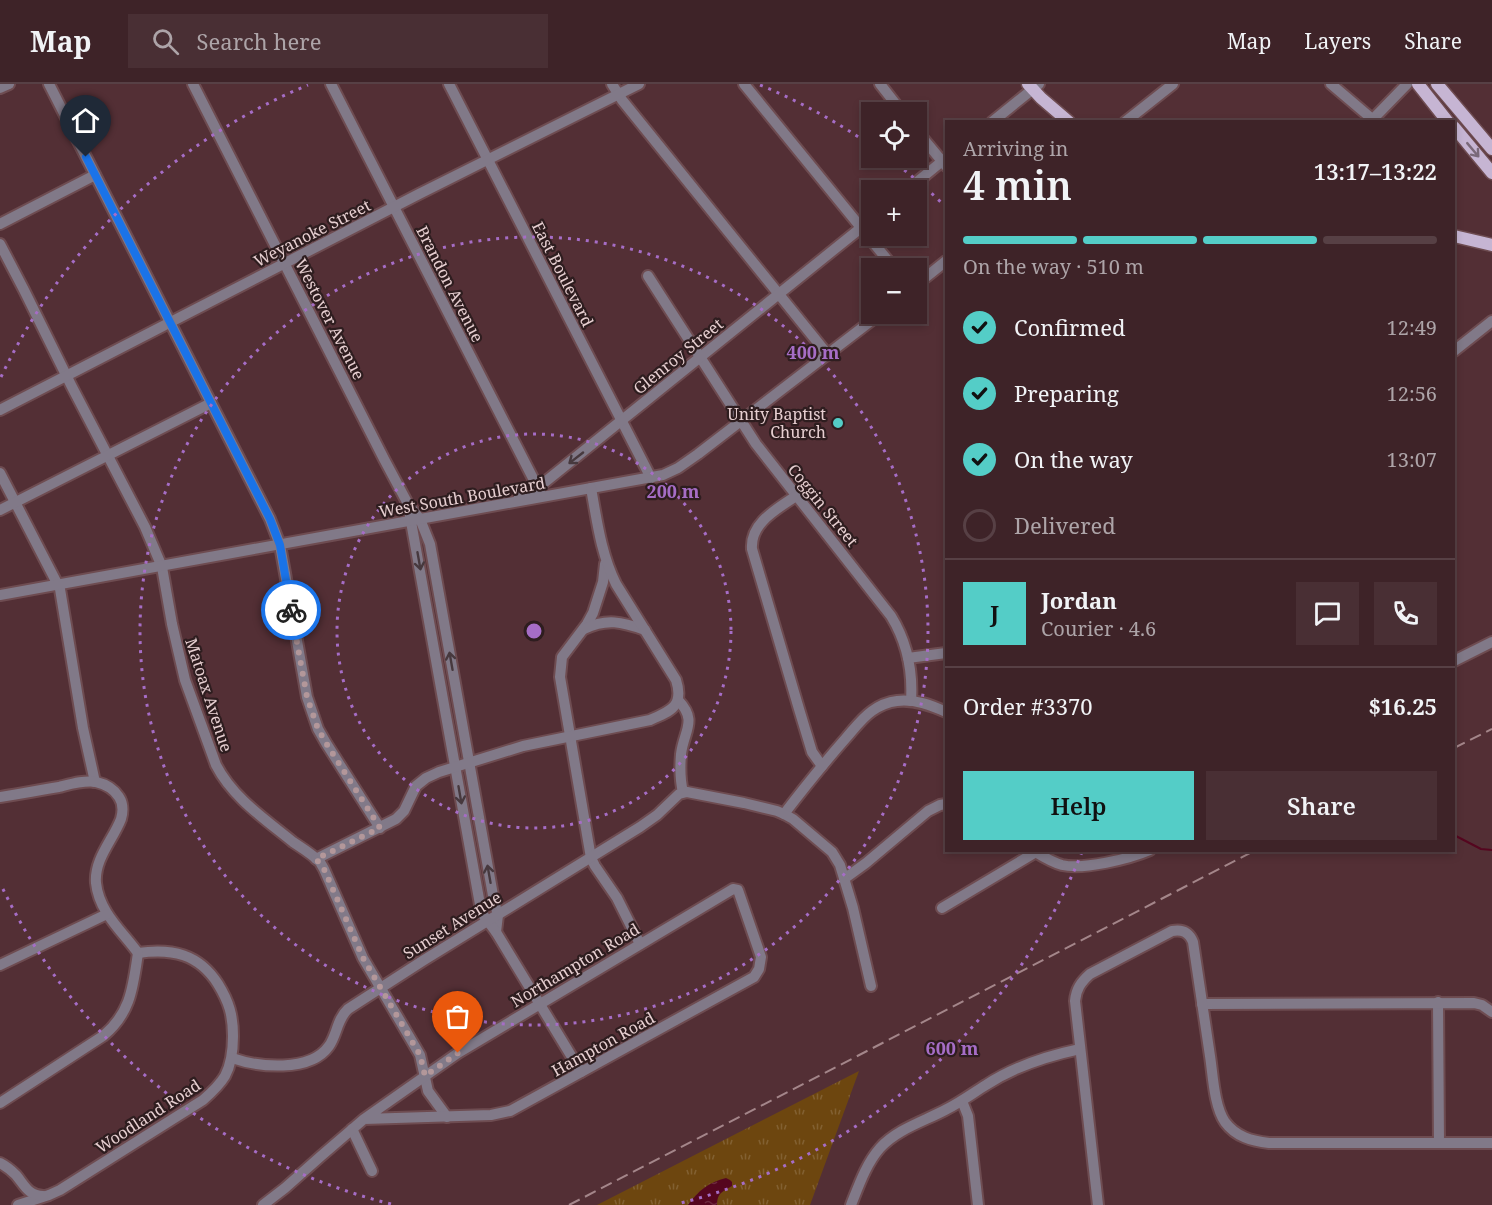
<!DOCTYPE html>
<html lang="en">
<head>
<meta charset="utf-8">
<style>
  :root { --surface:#3e2328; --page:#492f34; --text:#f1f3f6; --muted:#ada4a8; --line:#574045; --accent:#54cdc7 }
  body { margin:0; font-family:"Noto Serif",serif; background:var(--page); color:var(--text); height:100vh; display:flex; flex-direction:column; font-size:22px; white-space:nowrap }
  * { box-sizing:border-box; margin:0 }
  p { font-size:20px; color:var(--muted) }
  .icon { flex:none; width:33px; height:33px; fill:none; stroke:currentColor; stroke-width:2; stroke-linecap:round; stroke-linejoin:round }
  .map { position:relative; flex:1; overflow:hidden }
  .panel { position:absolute; left:945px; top:36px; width:510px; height:732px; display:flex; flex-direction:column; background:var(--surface); border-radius:0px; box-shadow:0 3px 9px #0003,0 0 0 2px var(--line) }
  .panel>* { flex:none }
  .controls { position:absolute; left:861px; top:18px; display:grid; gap:12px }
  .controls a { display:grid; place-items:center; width:66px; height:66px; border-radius:0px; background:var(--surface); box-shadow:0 3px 9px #0003,0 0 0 2px var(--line); font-size:30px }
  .pin { position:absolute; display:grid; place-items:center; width:51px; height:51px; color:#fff; margin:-62px -26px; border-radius:50% 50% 50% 0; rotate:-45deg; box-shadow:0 0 6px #0007 }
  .pin .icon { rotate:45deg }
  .courier { position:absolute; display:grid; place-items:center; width:60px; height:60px; margin:-30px; border:4px solid #1a73e8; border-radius:50%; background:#fff; color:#222; box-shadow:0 2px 8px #0007 }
  .head em { font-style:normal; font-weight:600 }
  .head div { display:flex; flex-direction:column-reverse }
  .head { display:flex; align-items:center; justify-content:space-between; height:102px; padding:0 18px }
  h1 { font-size:39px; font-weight:600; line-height:45px }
  .bar { display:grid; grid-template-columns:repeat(4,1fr); gap:9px 6px; align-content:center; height:72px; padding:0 18px }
  .bar i { height:8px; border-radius:4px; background:var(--line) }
  .bar .on { background:var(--accent) }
  .bar p { grid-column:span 4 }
  .line { display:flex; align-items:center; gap:15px; padding:0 18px; border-top:2px solid var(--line) }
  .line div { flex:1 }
  .round { display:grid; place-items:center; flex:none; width:63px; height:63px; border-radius:0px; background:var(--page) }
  ol { padding:0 18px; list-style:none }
  li { display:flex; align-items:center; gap:18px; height:66px }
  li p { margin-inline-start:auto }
  li .icon { padding:6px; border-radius:50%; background:var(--accent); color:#111; stroke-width:4 }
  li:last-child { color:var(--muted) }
  li i { width:33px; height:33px; border:3px solid var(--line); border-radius:50% }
  .cta { display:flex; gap:12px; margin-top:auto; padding:12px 18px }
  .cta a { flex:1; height:69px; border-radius:0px; background:var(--accent); color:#111; font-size:24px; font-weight:600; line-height:69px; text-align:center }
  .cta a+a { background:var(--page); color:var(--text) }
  header { display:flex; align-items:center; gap:36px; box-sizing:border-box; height:84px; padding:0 30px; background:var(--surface); border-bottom:2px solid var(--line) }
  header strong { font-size:28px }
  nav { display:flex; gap:33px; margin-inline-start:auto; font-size:21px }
  .search { width:420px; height:54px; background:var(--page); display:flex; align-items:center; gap:15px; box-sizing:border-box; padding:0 21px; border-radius:0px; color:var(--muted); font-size:22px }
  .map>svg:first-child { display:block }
  .grass { fill:url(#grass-tufts) }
  .water { fill:url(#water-ripples) }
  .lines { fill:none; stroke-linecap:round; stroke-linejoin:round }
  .stream { stroke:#55061f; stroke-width:2 }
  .minor-casing { stroke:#6e4c51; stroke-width:14 }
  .major-casing { stroke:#6e4c51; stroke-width:15 }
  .minor { stroke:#817988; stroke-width:10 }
  .major { stroke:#c6b5d3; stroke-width:12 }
  .rail { stroke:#a4868a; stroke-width:2; stroke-dasharray:12 6; stroke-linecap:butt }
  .oneway { stroke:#7a6979 }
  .oneway2 { stroke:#47393e }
  .done { stroke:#b3979a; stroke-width:6; stroke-dasharray:0 10.8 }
  .route { stroke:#1a73e8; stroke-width:8 }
  .ring { fill:none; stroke:#a66dc6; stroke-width:3; stroke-dasharray:3 6 }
  .poi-dot { fill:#54cdc7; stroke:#2e1d1f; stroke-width:2 }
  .labels { text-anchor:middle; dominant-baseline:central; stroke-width:4.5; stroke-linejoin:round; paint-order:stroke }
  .street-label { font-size:16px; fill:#e7cfd1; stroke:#2e1d1f }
  .poi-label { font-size:16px; fill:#e7cfd1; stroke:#2e1d1f; text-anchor:end }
  .centre { fill:#a66dc6; stroke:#2e1d1f; stroke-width:3 }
  .ring-label { font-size:18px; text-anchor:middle; font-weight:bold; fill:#a66dc6; stroke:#2e1d1f; stroke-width:4.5; stroke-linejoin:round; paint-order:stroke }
</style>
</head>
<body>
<header>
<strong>Map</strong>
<div class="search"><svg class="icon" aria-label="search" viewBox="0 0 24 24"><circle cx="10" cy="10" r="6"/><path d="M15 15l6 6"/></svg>Search here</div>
<nav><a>Map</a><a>Layers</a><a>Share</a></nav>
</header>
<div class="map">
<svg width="1492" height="1121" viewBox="0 0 1492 1121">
  <defs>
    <pattern id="grass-tufts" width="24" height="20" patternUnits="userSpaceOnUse" patternTransform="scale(1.5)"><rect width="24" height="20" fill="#6d460f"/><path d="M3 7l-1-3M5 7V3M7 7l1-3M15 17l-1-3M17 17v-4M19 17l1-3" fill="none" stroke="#826031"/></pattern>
    <pattern id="water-ripples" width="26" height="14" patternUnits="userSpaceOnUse" patternTransform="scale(1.5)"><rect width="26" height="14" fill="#55061f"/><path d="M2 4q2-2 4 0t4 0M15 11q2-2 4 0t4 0" fill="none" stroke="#6d293e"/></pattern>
  </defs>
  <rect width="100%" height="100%" fill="#532f35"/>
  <polygon class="grass" points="859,987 810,1121 597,1121"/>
  <path class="water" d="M726,1094L730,1096L732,1098V1102C722,1108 717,1109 717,1121H688C698,1107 709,1098 726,1094Z"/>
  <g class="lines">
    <polyline class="stream" points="1454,751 1481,765 1492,766"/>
    <defs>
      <g id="minor">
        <polyline points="49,0 270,435 280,461 307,613 318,645 326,659 380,744"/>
        <polyline points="193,0 384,375 408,420 420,435 430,460 494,817 498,831 496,848"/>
        <polyline points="331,0 540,408"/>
        <polyline points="449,0 651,394"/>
        <polyline points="612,0 622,16 828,271"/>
        <polyline points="744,0 894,184"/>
        <polyline points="880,0 902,28"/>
        <polyline points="1331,0 1371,34 1374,34 1407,0"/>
        <polyline points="0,4 9,0"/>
        <polyline points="992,38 1039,0"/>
        <polyline points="1125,38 1173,0"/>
        <polyline points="916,46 946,82"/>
        <polyline points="907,106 946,74"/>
        <polyline points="0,140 95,91"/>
        <path d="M0,160L24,206L72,303L145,443L162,483L172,540L185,596L216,681C233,714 265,735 293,758C302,764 312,770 320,778L324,785L363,874L420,971L428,1007L447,1033"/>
        <path d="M648,192L756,360L891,532C907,558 913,586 911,617"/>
        <polyline points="916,201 946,177"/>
        <polyline points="1454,267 1492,237"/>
        <polyline points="0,326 419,110 639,0"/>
        <polyline points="0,389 60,505 83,644 95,698"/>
        <path d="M796,412C777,425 750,439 752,465L799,625L812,668L822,682"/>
        <polyline points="519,413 540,402 872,135"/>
        <polyline points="0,426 211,319"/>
        <polyline points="410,432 481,826 484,832 496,848 581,988"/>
        <polyline points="605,480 603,498 593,529 587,540 562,573 560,593 591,774 595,782 617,814 640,860"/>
        <polyline points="0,511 663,391 678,384 698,370 880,230"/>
        <path d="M584,545C607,534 622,538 645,546"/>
        <polyline points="908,574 946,569"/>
        <polyline points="1454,577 1492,558"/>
        <path d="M678,616C698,637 684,646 681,670C680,682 680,696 683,708"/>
        <path d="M0,713C20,710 40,706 59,703C71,700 84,696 96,698C105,700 114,705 119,713C123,719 123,728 121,735C113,756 94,775 96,799C99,828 122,847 138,869C172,864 199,870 218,900C229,918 233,931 233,952C233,966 232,979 225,992C219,1002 211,1009 203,1016L60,1106L49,1111L18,1121"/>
        <path d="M784,730C804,704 824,679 846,654C854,645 862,634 872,627C879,622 888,618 897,617C915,615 931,621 946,628"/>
        <path d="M1032,766C1042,772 1051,778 1062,781C1083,786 1129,775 1150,766"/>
        <path d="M316,775L396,735L404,727L416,702L426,694L439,688L523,662L650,636C672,627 684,621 676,596L616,500C601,470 597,437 591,404"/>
        <polyline points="844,795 866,779 928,727 940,721 946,720"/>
        <polyline points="942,824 1036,768"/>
        <polyline points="0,881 107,830"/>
        <polyline points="1438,918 1439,1059"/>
        <polyline points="1202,920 1474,919 1482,921 1492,928"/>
        <path d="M232,974C258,983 310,989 329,962C337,951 337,935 348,925L424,876L640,743L657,731L679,710L687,708L744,719L777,727L784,730L793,735L832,768L840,781L853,824L871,902"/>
        <polyline points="962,1017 968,1032 978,1121"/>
        <path d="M0,1019L103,952C131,929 133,903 138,869"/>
        <polyline points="352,1045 372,1087"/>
        <path d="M0,1079C6,1082 11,1086 16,1091C25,1102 28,1111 43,1112"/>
        <polyline points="263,1121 285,1104 321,1072 364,1035 458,969 733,805 738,806 761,873 759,885 754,893 510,1027 491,1031 364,1035"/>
        <path d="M851,1121C859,1101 866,1080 880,1064C897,1045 925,1037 947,1025C961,1018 973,1009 986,1001C1015,982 1047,972 1080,965"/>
        <path d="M1098,1121L1075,917C1076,905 1081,898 1090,890L1172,847C1182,845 1189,848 1193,858C1199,896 1204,934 1210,972C1213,991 1214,1022 1225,1038C1236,1053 1252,1057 1269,1059H1492"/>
      </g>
      <g id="major">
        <polyline points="1028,0 1041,14 1069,38"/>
        <polyline points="1418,0 1448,38"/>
        <polyline points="1437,0 1492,65"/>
        <polyline points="1454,43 1492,89"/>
        <polyline points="1454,152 1492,161"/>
      </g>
    </defs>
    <use href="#minor" class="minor-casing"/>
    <use href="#major" class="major-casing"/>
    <use href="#minor" class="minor"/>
    <use href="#major" class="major"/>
    <g class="rail">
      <polyline points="1454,664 1492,645"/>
      <polyline points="569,1121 1256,766"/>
    </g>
  </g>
  <defs><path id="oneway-shaft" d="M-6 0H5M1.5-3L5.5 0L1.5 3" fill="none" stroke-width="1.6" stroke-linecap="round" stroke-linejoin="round" transform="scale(1.5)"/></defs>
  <use class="oneway" href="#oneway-shaft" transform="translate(1473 66) rotate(50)"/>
  <g class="oneway2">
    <use href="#oneway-shaft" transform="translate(576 374) rotate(142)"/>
    <use href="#oneway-shaft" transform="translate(419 477) rotate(80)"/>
    <use href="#oneway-shaft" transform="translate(451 577) rotate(-100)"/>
    <use href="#oneway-shaft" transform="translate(460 711) rotate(80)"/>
    <use href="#oneway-shaft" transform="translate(489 790) rotate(-100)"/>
  </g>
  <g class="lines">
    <polyline class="done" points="291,526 307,613 318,645 326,659 380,744 316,775 324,785 363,874 420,971 425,992 458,969"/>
    <polyline class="route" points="86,73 270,435 280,461 291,526"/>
  </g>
  <g class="ring">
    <circle cx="534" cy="547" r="197"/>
    <circle cx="534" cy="547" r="394"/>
    <path d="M1082 768A591 591 0 0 1 677 1120M391 1120A591 591 0 0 1 1 801M1 293A591 591 0 0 1 308 1M760 1A591 591 0 0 1 869 60M890 75A591 591 0 0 1 945 122"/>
  </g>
  <circle class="poi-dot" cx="838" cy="339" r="6"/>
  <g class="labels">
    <g class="street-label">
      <text transform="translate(312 149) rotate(-27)">Weyanoke Street</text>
      <text transform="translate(563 190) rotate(63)">East Boulevard</text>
      <text transform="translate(450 200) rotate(63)">Brandon Avenue</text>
      <text transform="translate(330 235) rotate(63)">Westover Avenue</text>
      <text transform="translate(678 272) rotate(-39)">Glenroy Street</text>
      <text transform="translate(462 413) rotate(-10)">West South Boulevard</text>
      <text transform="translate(823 421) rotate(51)">Coggin Street</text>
      <text transform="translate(209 611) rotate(72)">Matoax Avenue</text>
      <text transform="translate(452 841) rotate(-32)">Sunset Avenue</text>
      <text transform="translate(575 881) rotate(-31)">Northampton Road</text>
      <text transform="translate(603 960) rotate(-29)">Hampton Road</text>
      <text transform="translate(148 1032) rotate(-33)">Woodland Road</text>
    </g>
    <g class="poi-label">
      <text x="826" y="330">Unity Baptist<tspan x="826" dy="18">Church</tspan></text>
    </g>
  </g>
  <circle cx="534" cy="547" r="9" class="centre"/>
  <g class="ring-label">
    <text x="813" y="275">400 m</text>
    <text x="673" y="414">200 m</text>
    <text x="952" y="971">600 m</text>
  </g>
</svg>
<div class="controls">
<a><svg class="icon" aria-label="locate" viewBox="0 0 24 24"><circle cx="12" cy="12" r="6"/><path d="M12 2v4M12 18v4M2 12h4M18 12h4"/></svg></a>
<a>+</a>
<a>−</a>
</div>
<div class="pin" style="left:458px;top:969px;background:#ea580c"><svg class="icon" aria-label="bag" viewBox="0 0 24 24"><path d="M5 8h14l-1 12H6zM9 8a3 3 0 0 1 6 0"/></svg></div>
<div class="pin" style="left:86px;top:73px;background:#1f2937"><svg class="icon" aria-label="home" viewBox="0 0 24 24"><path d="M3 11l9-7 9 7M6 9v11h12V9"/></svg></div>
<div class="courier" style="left:291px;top:526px"><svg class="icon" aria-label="bike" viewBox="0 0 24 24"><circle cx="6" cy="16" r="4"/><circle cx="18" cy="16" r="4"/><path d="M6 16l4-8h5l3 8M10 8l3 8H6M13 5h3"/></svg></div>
<section class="panel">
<div class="head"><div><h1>4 min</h1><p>Arriving in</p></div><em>13:17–13:22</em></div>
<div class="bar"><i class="on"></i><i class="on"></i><i class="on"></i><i></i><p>On the way · 510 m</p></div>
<ol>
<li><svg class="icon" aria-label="check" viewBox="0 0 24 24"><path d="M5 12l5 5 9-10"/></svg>Confirmed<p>12:49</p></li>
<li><svg class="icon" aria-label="check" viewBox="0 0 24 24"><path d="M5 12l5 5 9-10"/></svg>Preparing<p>12:56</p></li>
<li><svg class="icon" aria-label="check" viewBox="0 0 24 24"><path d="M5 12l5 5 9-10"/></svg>On the way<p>13:07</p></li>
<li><i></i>Delivered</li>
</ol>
<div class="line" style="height:108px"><b class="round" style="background:var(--accent);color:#111">J</b><div><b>Jordan</b><p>Courier · 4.6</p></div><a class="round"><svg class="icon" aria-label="chat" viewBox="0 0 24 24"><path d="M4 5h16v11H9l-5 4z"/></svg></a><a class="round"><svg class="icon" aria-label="phone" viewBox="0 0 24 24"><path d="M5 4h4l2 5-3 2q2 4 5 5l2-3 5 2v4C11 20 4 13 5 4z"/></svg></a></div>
<div class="line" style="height:78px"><div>Order #3370</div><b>$16.25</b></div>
<div class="cta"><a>Help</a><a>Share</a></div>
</section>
</div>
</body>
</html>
